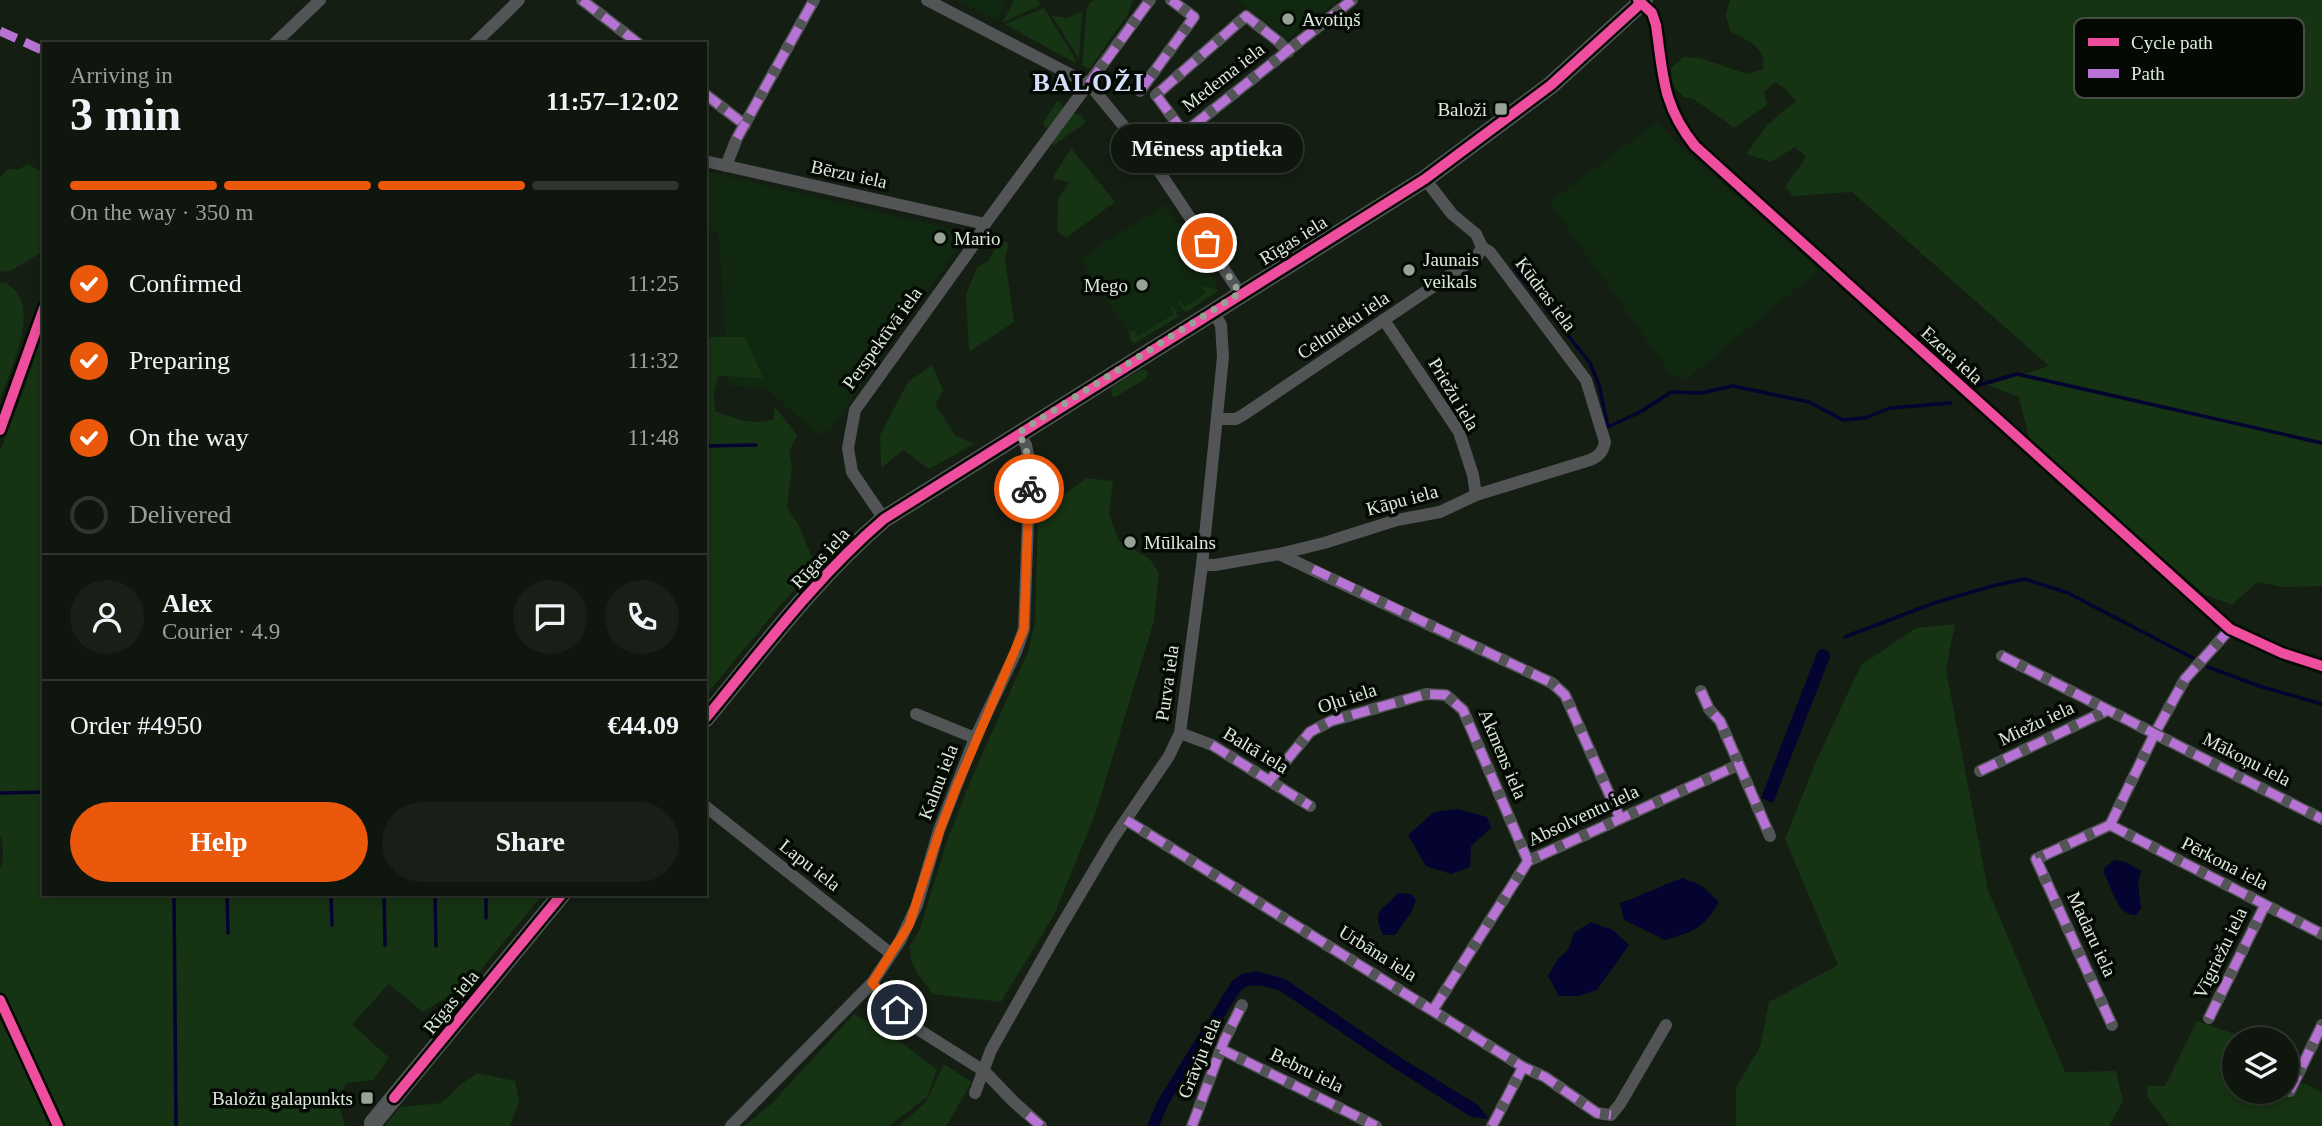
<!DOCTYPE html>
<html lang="en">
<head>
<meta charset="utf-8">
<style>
  :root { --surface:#0f160e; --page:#181f17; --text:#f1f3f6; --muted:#9b9f9e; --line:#2f352e; --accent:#ea580c }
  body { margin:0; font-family:Georgia,serif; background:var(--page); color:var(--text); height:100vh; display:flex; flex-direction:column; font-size:26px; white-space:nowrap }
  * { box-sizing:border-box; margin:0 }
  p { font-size:23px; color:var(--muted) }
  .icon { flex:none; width:38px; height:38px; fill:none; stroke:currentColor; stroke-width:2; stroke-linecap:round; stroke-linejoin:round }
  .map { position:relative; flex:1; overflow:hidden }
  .details { position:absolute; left:42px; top:42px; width:665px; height:854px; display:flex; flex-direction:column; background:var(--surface); border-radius:0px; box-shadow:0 4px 10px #0003,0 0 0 2px var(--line) }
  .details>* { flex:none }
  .tools { position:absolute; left:2222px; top:1027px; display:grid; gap:14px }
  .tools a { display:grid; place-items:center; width:77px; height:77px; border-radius:50%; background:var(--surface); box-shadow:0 4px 10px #0003,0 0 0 2px var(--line); font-size:35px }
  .pin { position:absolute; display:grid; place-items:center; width:60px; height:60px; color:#fff; margin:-30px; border:4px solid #fff; border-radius:50%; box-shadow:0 2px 7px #0007 }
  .courier { position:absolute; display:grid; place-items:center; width:70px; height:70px; margin:-35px; border:5px solid #ea580c; border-radius:50%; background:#fff; color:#222; box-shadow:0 2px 9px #0007 }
  .bubble { position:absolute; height:49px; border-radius:24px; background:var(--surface); box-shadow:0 4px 10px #0003,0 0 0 2px var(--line); font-size:23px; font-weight:700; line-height:49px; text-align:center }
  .summary em { font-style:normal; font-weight:700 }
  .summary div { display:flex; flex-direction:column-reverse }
  .summary { display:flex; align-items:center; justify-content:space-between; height:119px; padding:0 28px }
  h1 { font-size:46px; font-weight:700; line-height:52px }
  .bar { display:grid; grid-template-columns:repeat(4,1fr); gap:10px 7px; align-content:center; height:84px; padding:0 28px }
  .bar i { height:9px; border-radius:5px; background:var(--line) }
  .bar .on { background:var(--accent) }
  .bar p { grid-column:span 4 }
  .line { display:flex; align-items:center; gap:18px; padding:0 28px; border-top:2px solid var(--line) }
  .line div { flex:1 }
  .round { display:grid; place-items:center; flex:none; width:74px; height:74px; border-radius:37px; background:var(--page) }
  ol { padding:0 28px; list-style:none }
  li { display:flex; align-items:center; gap:21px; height:77px }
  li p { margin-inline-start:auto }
  li .icon { padding:7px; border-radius:50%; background:var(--accent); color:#fff; stroke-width:4 }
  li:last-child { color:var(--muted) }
  li i { width:38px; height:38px; border:4px solid var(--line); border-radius:50% }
  .cta { display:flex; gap:14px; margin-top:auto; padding:14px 28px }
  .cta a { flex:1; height:80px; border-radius:42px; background:var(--accent); color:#fff; font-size:28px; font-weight:700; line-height:80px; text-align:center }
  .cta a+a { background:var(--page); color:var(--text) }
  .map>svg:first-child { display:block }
  .built { fill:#112810 }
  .green { fill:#163313 }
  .water { fill:#05032f }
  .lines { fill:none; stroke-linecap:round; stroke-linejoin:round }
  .stream { stroke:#05032f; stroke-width:3.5 }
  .minor { stroke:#525456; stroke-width:12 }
  .secondary { stroke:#535758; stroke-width:18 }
  .quiet { stroke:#b673d3; stroke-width:9; stroke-dasharray:18 9; stroke-linecap:butt }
  .cycleway-casing { stroke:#040a03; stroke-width:15 }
  .cycleway { stroke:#ef4d9e; stroke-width:10 }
  .done { stroke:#97a395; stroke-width:7; stroke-dasharray:0 12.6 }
  .route { stroke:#ea580c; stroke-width:9 }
  .poi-dot { fill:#97a395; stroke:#040a03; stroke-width:2.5 }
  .labels { text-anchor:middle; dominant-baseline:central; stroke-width:7; stroke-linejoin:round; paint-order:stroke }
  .poi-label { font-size:19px; fill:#ddeadb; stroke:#040a03; text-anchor:start }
  .street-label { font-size:19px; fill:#ddeadb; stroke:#040a03 }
  .district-label { font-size:26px; font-weight:bold; letter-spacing:2px; fill:#d5dffb; stroke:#040a03 }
  .key { fill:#040a03; stroke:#454d44; stroke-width:2 }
  .key-label { font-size:19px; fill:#ddeadb }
</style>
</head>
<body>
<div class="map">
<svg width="2322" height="1126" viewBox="0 0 2322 1126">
  <rect width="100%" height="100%" fill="#141e13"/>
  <g class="built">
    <polygon points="958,0 1006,0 997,20"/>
    <polygon points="1236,0 1338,0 1289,39"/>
    <polygon points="1657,122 1682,148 1819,270 1687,379 1672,376 1549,202"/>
    <polygon points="705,171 968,233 828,433 823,430 819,436 767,389 728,385 719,233 705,229"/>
    <polygon points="1165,204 1216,283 1216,290 1132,339 1080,258"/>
  </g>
  <g class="green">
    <polygon points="1014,0 1038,0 1041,5 1002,23"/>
    <polygon points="1095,0 1133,0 1127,16 1090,68 1087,68 1082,65 1087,8 1090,2"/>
    <path d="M1730,0H2322V586L2282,587L2257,582L2232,605L2204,594L2070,477L2029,437L2019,397L1988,385L2049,366L1852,192L1793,196L1785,187L1806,157L1795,147L1771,162L1746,154L1768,124L1796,101L1786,90L1775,82L1764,92L1767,105L1734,128L1694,99L1684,97L1676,90L1672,81L1671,68L1683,57L1700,58L1747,74L1763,69C1767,47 1746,40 1730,31L1726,15Z"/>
    <polygon points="1044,8 1076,60 1075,63 1005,24"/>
    <polygon points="1082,11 1079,59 1052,16 1068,18"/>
    <polygon points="1057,101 1061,103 1063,109 1049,127 1046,128 1043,123"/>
    <polygon points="1072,114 1079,114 1086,122 1053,146 1052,137"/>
    <polygon points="1071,148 1115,202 1066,238 1057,231 1058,199 1069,182 1052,179"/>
    <polygon points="28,164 40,171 44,178 44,243 39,254 10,271 0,272 0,178 8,169 19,169"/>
    <polygon points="999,240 1009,243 1005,258 1014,322 969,352 966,295 977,267 989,261"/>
    <path d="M6,282C10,286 15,290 18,294C35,320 10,372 0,399V283Z"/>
    <polygon points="1200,286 1219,290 1187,312 1184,311 1178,302 1180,301 1185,307 1206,293"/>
    <polygon points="1173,306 1178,317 1135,343 1130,341 1130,332 1134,330 1138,336 1174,314 1170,307"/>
    <path d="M44,327V894H543L471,982L423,1012L389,984L352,1024L389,1058L373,1080L346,1083L338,1101L345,1126H0V868C5,858 3,845 0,835V451L24,389Z"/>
    <path d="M705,335L710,337H745L763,378L718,376L714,393L715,411C733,418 753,426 773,419L775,407L797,435L789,452L792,467L787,507L799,526L816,567L785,600L705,696Z"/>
    <polygon points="932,365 943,390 935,405 956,436 974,444 929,469 903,450 881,468 880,435 908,382"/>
    <polygon points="1142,369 1148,372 1147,378 1115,397 1112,396 1111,388"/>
    <polygon points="1086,478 1113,481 1109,515 1119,541 1149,558 1159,573 1154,621 1095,815 1054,915 1001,1002 933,994 917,973 911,960 909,947 919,931 948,838 972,777 1028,652 1035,623 1038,514"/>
    <polygon points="1955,624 1946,670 1988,890 2065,1072 2116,1071 2123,1101 2109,1126 1736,1126 1736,1087 1760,1047 1769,1002 1838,965 1785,839 1816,761 1861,665 1916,628"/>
    <polygon points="854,1014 895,1037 937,1070 927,1097 889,1126 744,1126 771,1104"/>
    <polygon points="2197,1021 2244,1037 2244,1039 2235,1040 2235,1092 2287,1092 2287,1088 2305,1083 2322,1093 2322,1126 2170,1126 2148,1098 2147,1086 2165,1086"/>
    <polygon points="944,1064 972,1082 946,1126 899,1126 926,1102"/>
    <polygon points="477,1073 515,1081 519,1102 510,1126 385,1126 400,1107 442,1103 460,1085"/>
  </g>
  <g class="water">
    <polygon points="1821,649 1828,651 1830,657 1773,803 1761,798 1817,653"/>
    <polygon points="1458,809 1487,817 1491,828 1471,846 1470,867 1451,874 1426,866 1408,835 1434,812"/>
    <path d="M2115,860L2126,862L2141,871L2138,883L2141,908L2136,915C2117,917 2112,887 2104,873L2105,867Z"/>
    <path d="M1683,878L1702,886L1719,902C1704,928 1693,932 1665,940L1624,920L1620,903C1642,896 1661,885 1683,878Z"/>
    <path d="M1398,893L1411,894L1416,900L1411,913L1395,935H1383C1371,907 1383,912 1398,893Z"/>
    <polygon points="1591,922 1613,930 1629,945 1597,990 1578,996 1559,996 1548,976 1558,959 1568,950 1574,933"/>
    <path d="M1256,971L1285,979L1398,1056L1478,1105L1489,1119L1471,1117L1391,1066L1279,990C1265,987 1253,981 1241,990L1168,1105L1159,1126H1147L1158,1100L1232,981L1242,974Z"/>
  </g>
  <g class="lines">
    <g class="stream">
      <polyline points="1515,269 1590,363 1599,385 1608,427 1642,411 1671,392 1701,393 1733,386 1809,402 1843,420 1865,418 1890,408 1951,403"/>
      <polyline points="1979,385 2017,374 2322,443"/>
      <polyline points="705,446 756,445"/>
      <polyline points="1845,637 1934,603 1992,586 2025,579 2068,593 2193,658"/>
      <polyline points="2208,667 2259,686 2322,704"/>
      <polyline points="0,793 44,792"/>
      <polyline points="174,894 176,1126"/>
      <polyline points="227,894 228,933"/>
      <polyline points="331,894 332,925"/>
      <polyline points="384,894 385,945"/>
      <polyline points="435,894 436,946"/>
      <polyline points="486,894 486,918"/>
    </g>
    <g class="minor">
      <polyline points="582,0 639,44"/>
      <polyline points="927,0 1089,84 1151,159 1240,293"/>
      <path d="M1638,0L1652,13L1656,25C1663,74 1662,105 1695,146L2230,629L2282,653L2322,666"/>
      <polyline points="274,44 320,0"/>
      <polyline points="474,44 519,0"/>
      <polyline points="1140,91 1194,17 1171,0"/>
      <polyline points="705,94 745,125"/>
      <polyline points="1184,133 1156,95 1246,16 1279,42 1288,52"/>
      <polyline points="1151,159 1352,0"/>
      <polyline points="705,161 985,224"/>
      <polyline points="726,166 737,138 814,0"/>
      <polyline points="1384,320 1459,432 1473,475 1476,495"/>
      <polyline points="1217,419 1236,419 1243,415 1465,265 1476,258 1482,247"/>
      <polyline points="884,519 852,472 848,448 855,410 975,243 985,224 1150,0"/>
      <polyline points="1279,554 1552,683 1565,695 1620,818"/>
      <path d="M1202,565H1215L1279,554L1324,543L1397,520L1440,512L1476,495L1590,460C1599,456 1603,452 1605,442L1586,380L1490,252L1482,247L1476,234L1452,214L1425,179"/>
      <polyline points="2002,656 2322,819"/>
      <polyline points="1701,691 1709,709 1720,721 1770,836"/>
      <polyline points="916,714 975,738"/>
      <polyline points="1180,733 1212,745 1310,806"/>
      <polyline points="1980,771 2108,710"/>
      <polyline points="1270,780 1310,732 1331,721 1426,694 1446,695 1463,710 1528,861"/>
      <polyline points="705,806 890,953"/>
      <polyline points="1126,820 1523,1067 1545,1077 1597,1113 1611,1115 1620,1104 1666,1025"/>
      <polyline points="2110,825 2036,859 2112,1025"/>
      <polyline points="2110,825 2322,934"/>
      <polyline points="2110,825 2155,733 2185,679 2230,629"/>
      <polyline points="872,983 879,993 916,1028 984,1071 1014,1102 1041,1126"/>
      <polyline points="1433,1010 1528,861 1738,765"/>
      <polyline points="2209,1018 2265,905"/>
      <polyline points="1221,1049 1376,1126"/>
      <polyline points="2290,1091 2322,1025"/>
      <polyline points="975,1093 991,1050 1057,933 1112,840 1169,756 1180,733 1202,565 1223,357 1221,325 1213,311"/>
      <polyline points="731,1126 872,983 900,941 917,905 939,830 975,738 1016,652 1024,629 1030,465 1026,445 1019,433"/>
      <polyline points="1192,1126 1224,1041 1242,1005"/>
      <polyline points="1492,1126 1523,1067"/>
    </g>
    <g class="secondary">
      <path d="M705,719C762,650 816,577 884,519L1425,179L1551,85L1644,0"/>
      <polyline points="373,1123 562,894"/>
    </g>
    <g class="quiet">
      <polyline points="582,0 639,44"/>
      <polyline points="0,31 44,51"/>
      <polyline points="1089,84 1150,0"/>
      <polyline points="1140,91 1194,17 1171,0"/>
      <polyline points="705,94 745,125"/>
      <polyline points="1184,133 1156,95 1246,16 1279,42 1288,52"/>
      <polyline points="737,138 814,0"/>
      <polyline points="1151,159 1352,0"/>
      <polyline points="1313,569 1552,683 1565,695 1620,818"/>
      <polyline points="2002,656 2322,819"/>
      <polyline points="1701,691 1709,709 1720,721 1770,836"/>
      <polyline points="1212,745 1310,806"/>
      <polyline points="1980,771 2108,710"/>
      <polyline points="1270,780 1310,732 1331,721 1426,694 1446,695 1463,710 1528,861"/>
      <polyline points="1126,820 1523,1067 1545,1077 1597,1113 1611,1115"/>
      <polyline points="2110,825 2155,733 2185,679 2230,629 2236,631"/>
      <polyline points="2110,825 2036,859 2112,1025"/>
      <polyline points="2110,825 2322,934"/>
      <polyline points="1433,1010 1528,861 1738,765"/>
      <polyline points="2209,1018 2265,905"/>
      <polyline points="1221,1049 1376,1126"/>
      <polyline points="2290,1091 2322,1025"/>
      <polyline points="1028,1115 1041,1126"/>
      <polyline points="1192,1126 1224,1041 1242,1005"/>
      <polyline points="1492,1126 1523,1067"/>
    </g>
    <defs>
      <g id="cycleway">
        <path d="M1638,0L1652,13L1656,25C1663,74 1662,105 1695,146L2230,629L2282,653L2322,666"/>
        <polyline points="0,430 44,308"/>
        <path d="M705,719C762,650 816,577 884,519L1425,179L1551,85L1641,3"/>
        <polyline points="0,1000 58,1126"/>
        <polyline points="394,1098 562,894"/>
      </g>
    </defs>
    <use href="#cycleway" class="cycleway-casing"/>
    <use href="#cycleway" class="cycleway"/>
  </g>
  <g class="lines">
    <path class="done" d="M1029,489C1030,469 1030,451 1018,433L1240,293L1207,243"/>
    <polyline class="route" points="897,1010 872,983 909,925 940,830 956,788 1024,629 1029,489"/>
  </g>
  <g class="poi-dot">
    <circle cx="1288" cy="19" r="7"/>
    <rect x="1494" y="102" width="14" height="14" rx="3.5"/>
    <circle cx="940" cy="238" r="7"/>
    <circle cx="1409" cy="270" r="7"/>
    <circle cx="1142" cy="285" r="7"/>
    <circle cx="1130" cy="542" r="7"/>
    <rect x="360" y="1091" width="14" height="14" rx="3.5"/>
  </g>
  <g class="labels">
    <g class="poi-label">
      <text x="1302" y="19">Avotiņš</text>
      <text x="1487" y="109" text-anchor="end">Baloži</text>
      <text x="954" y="238">Mario</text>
      <text x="1423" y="259">Jaunais<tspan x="1423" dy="22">veikals</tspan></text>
      <text x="1128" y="285" text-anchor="end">Mego</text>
      <text x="1144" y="542">Mūlkalns</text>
      <text x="353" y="1098" text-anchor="end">Baložu galapunkts</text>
    </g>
    <g class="street-label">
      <text transform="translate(1223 77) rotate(-38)">Medema iela</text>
      <text transform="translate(849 174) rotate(12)">Bērzu iela</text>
      <text transform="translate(1293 240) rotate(-32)">Rīgas iela</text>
      <text transform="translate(1546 294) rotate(53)">Kūdras iela</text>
      <text transform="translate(1343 325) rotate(-34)">Celtnieku iela</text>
      <text transform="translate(882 338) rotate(-54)">Perspektīvā iela</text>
      <text transform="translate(1952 355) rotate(42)">Ezera iela</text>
      <text transform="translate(1454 394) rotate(59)">Priežu iela</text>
      <text transform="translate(1402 500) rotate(-15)">Kāpu iela</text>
      <text transform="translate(820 558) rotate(-47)">Rīgas iela</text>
      <text transform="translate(1167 683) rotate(-82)">Purva iela</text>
      <text transform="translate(1347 698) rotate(-18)">Oļu iela</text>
      <text transform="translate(2036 723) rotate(-25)">Miežu iela</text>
      <text transform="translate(1256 750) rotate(31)">Baltā iela</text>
      <text transform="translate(1503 754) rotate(67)">Akmens iela</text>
      <text transform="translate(2247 759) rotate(27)">Mākoņu iela</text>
      <text transform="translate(938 782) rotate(-69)">Kalnu iela</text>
      <text transform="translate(1583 815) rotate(-25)">Absolventu iela</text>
      <text transform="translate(2225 863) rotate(27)">Pērkona iela</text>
      <text transform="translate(810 865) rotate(38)">Lapu iela</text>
      <text transform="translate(2092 934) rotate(65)">Madaru iela</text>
      <text transform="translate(1378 953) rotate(32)">Urbāna iela</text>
      <text transform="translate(2220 953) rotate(-64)">Vīgriežu iela</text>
      <text transform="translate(451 1002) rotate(-51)">Rīgas iela</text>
      <text transform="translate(1199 1058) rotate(-68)">Grāvju iela</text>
      <text transform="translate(1307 1070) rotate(26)">Bebru iela</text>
    </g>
    <g class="district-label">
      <text x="1089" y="82">BALOŽI</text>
    </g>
  </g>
  <rect x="2074" y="18" width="230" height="80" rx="10" class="key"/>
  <rect x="2088" y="38" width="31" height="8" fill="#ef4d9e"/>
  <rect x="2088" y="69" width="31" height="9" fill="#b673d3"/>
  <g class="key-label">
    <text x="2131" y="49">Cycle path</text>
    <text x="2131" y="80">Path</text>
  </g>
</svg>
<div class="tools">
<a><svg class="icon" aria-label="layers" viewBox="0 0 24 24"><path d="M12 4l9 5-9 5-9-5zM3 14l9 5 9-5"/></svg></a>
</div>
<div class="pin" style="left:1207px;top:243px;background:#ea580c"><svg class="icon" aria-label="bag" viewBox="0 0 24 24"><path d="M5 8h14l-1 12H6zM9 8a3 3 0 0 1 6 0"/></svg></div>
<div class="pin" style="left:897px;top:1010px;background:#1f2937"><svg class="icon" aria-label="home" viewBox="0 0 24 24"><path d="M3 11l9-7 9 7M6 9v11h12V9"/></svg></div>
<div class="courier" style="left:1029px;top:489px"><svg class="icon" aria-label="bike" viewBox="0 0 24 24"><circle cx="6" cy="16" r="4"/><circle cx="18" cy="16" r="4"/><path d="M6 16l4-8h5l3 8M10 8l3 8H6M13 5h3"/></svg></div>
<div class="bubble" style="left:1111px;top:124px;width:192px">Mēness aptieka</div>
<section class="details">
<div class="summary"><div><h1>3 min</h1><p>Arriving in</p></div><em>11:57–12:02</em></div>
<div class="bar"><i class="on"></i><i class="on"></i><i class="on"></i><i></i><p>On the way · 350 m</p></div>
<ol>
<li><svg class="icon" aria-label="check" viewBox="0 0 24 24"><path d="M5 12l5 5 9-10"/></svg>Confirmed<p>11:25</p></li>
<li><svg class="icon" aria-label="check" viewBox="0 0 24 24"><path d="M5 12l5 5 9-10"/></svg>Preparing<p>11:32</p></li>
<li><svg class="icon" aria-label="check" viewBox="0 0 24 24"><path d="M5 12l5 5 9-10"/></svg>On the way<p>11:48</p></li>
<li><i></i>Delivered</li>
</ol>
<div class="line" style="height:126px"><a class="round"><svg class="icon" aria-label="person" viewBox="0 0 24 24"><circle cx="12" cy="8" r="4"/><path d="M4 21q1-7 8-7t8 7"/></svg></a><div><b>Alex</b><p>Courier · 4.9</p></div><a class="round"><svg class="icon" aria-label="chat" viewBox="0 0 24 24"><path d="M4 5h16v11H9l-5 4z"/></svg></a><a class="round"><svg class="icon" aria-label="phone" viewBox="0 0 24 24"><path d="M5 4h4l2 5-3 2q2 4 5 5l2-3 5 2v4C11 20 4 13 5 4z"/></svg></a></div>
<div class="line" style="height:91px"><div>Order #4950</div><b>€44.09</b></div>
<div class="cta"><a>Help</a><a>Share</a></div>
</section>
</div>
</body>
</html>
